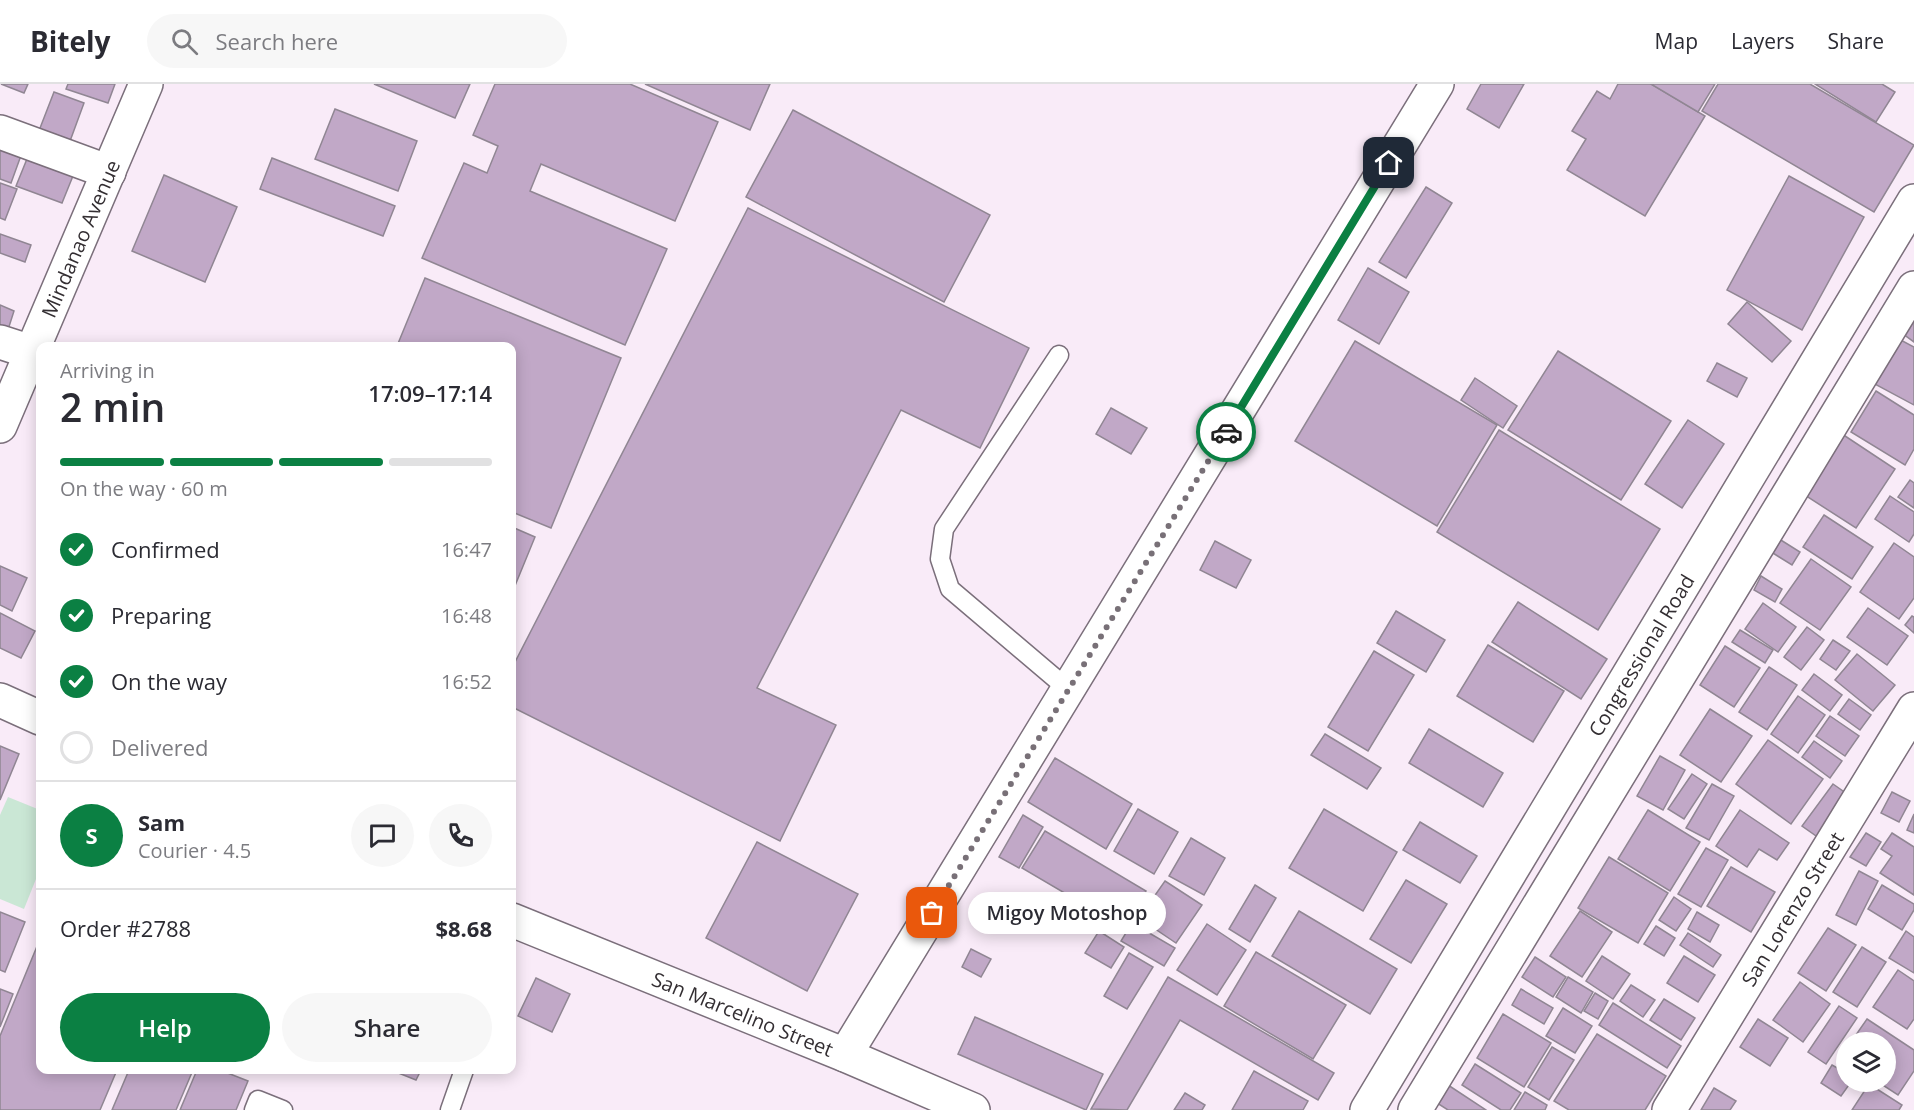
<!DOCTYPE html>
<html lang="en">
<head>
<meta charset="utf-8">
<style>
  :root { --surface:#fff; --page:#f7f7f7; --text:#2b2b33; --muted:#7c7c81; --line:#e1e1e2; --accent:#0b8043 }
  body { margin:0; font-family:"Open Sans",sans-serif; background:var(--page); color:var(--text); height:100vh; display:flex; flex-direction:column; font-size:22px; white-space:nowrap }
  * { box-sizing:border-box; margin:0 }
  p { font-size:20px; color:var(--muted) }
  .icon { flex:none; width:33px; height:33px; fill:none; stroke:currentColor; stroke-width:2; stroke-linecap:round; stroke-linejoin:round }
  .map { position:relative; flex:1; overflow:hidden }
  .side { position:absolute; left:36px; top:258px; width:480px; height:732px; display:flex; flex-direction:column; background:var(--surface); border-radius:12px; box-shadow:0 3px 15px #0003 }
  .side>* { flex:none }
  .controls { position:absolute; left:1836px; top:948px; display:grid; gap:12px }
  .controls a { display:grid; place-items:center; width:60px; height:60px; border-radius:50%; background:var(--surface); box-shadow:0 3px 15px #0003; font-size:30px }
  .pin { position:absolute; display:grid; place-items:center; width:51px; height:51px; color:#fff; margin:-26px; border-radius:12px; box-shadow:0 3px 9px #0006 }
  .courier { position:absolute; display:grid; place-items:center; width:60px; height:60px; margin:-30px; border:4px solid #0b8043; border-radius:50%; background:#fff; color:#222; box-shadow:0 2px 8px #0007 }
  .bubble { position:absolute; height:42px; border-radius:21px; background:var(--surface); box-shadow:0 3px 15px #0003; font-size:20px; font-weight:600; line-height:42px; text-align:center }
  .overview em { font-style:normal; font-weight:600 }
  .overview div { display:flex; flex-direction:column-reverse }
  .overview { display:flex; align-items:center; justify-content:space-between; height:102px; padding:0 24px }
  h1 { font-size:39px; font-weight:600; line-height:45px }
  .bar { display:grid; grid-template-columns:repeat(4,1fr); gap:9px 6px; align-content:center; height:72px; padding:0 24px }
  .bar i { height:8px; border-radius:4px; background:var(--line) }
  .bar .on { background:var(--accent) }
  .bar p { grid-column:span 4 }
  .line { display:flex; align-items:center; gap:15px; padding:0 24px; border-top:2px solid var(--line) }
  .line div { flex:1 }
  .round { display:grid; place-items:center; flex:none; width:63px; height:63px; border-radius:32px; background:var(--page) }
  ol { padding:0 24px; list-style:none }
  li { display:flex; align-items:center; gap:18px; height:66px }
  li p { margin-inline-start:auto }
  li .icon { padding:6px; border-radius:50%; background:var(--accent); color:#fff; stroke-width:4 }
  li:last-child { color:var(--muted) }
  li i { width:33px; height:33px; border:3px solid var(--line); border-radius:50% }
  .primary-button { display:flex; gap:12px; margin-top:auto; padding:12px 24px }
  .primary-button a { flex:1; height:69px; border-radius:36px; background:var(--accent); color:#fff; font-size:24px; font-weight:600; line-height:69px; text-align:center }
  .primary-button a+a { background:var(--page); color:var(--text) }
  header { display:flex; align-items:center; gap:36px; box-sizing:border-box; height:84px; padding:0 30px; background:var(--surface); border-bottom:2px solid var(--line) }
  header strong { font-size:28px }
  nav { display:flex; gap:33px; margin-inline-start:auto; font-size:21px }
  .search { width:420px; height:54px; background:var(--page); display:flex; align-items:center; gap:15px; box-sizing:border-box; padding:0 21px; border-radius:33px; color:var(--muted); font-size:22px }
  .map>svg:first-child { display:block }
  .green { fill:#cae7d5 }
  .building { fill:#c1a8c7; stroke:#908693; stroke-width:1.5 }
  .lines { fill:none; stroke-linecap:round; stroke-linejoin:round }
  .service-casing { stroke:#7b6f7b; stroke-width:21 }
  .minor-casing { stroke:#7b6f7b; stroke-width:36 }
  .tertiary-casing { stroke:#7b6f7b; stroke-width:36 }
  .secondary-casing { stroke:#7b6f7b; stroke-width:36 }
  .service { stroke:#fff; stroke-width:18 }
  .minor { stroke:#fff; stroke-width:33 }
  .tertiary { stroke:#fff; stroke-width:33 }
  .secondary { stroke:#fff; stroke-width:33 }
  .done { stroke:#787077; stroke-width:6; stroke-dasharray:0 10.8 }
  .route { stroke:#0b8043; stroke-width:8 }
  .labels { text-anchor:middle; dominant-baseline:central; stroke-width:6; stroke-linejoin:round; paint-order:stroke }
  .street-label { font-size:20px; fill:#332e32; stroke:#fdfdfd }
</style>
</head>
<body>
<header>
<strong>Bitely</strong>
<div class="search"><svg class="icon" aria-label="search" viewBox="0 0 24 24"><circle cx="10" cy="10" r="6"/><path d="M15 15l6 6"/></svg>Search here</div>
<nav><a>Map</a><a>Layers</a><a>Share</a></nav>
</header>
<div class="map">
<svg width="1914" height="1026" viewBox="0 0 1914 1026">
  <rect width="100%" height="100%" fill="#f9ebf8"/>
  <polygon class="green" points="8,713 40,726 40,785 24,825 0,815 0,731"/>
  <g class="building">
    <polygon points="1,0 28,0 24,9"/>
    <polygon points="68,0 115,0 108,19 66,5"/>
    <polygon points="374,0 470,0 455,34"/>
    <polygon points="495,0 630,0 718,38 675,137 541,80 530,107 667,165 625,261 422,174 464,79 487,89 498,62 473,51"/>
    <polygon points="645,0 770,0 750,46"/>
    <polygon points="1481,0 1524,0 1499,44 1467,25"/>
    <polygon points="1618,0 1651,0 1705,32 1645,132 1567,86 1586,55 1572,47 1597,7 1610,15"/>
    <polygon points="1651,0 1715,0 1698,28"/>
    <polygon points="1718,0 1810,0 1914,61 1874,128 1702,27"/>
    <polygon points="1815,0 1882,0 1895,8 1876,38"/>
    <polygon points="54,8 84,19 66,68 35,57"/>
    <polygon points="335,25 417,57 398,107 315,75"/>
    <polygon points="793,26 990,131 944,218 746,113"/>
    <polygon points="0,57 23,66 11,99 0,95"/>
    <polygon points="29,70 75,87 62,119 16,102"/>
    <polygon points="272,74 395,122 383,152 260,105"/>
    <polygon points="164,91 237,123 205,198 132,167"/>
    <polygon points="1789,92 1864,133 1802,246 1727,206"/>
    <polygon points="0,99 17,105 5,136 0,134"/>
    <polygon points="1426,103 1452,119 1406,194 1379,178"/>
    <polygon points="748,124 1029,264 980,364 901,326 757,604 836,641 780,757 512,623 512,584"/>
    <polygon points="0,150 31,161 25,178 0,169"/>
    <polygon points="1368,184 1409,208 1379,260 1338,236"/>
    <polygon points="425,194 621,274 551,444 512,428 512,262 397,262"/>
    <polygon points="1747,218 1791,257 1772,278 1728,240"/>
    <polygon points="0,221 14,227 6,252 0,250"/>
    <polygon points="1914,235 1914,258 1899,247"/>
    <polygon points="1895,253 1914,263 1914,321 1871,298"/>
    <polygon points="1355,257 1497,341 1437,442 1295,357"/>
    <polygon points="1558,267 1671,337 1621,416 1508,346"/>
    <polygon points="1717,279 1747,294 1737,313 1707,297"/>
    <polygon points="1475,294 1517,322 1503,344 1461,316"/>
    <polygon points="1876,307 1914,331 1914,365 1905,381 1851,348"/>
    <polygon points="1111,324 1147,344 1131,370 1096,350"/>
    <polygon points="1688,336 1724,360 1682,424 1645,400"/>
    <polygon points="1499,346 1660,445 1598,546 1437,448"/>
    <polygon points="1836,346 1895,385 1856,444 1797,406"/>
    <polygon points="1910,396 1914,399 1914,424 1898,413"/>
    <polygon points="1890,412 1914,428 1914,450 1909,458 1875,435"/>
    <polygon points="1824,431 1873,463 1852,495 1803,463"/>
    <polygon points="512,443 535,453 512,509"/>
    <polygon points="1776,453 1800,468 1792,481 1768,466"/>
    <polygon points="1215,457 1251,476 1236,504 1200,486"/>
    <polygon points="1894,459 1914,473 1914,514 1899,535 1860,508"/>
    <polygon points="1811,475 1851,503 1820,546 1780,519"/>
    <polygon points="0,482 27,494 12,527 0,521"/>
    <polygon points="1761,492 1782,505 1775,518 1754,506"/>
    <polygon points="1518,518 1607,575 1581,615 1492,558"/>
    <polygon points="1763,519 1796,543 1778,568 1745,545"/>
    <polygon points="1868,524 1908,552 1887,581 1847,553"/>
    <polygon points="1396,527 1445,556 1426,588 1377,559"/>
    <polygon points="0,529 35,547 21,574 0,564"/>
    <polygon points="1912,532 1914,533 1914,549 1905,541"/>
    <polygon points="1807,543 1824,556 1801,586 1784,573"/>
    <polygon points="1740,546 1773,566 1765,579 1732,558"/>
    <polygon points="1833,556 1850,567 1836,586 1820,575"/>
    <polygon points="1488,561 1564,607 1533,658 1457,612"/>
    <polygon points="1725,562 1760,584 1734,623 1700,601"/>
    <polygon points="1374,567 1414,591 1368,667 1328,643"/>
    <polygon points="1857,570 1895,601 1873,627 1835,596"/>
    <polygon points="1769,583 1797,601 1767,646 1739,628"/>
    <polygon points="1814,590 1842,611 1830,627 1802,606"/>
    <polygon points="1798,612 1825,631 1798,669 1771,650"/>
    <polygon points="1849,615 1871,631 1860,646 1838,630"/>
    <polygon points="1710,625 1752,652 1721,698 1680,671"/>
    <polygon points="1830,632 1859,652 1845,672 1816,652"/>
    <polygon points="1429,645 1503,689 1483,723 1409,679"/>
    <polygon points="1325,650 1381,684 1367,705 1311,671"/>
    <polygon points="1768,656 1823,695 1791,740 1736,700"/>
    <polygon points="1814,657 1842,677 1830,694 1802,673"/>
    <polygon points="0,662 19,670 0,716"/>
    <polygon points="1660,672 1685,686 1663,726 1637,712"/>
    <polygon points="1055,674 1132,720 1106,765 1028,718"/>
    <polygon points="1692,690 1707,700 1684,735 1668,725"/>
    <polygon points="1712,700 1734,712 1709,756 1686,744"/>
    <polygon points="1833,700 1850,712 1819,754 1802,742"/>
    <polygon points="1892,708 1910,717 1899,738 1881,729"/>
    <polygon points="1138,725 1178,748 1154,790 1114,767"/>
    <polygon points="1324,725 1397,768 1363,827 1289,784"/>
    <polygon points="1648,726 1700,758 1670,807 1618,775"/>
    <polygon points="1740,726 1789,759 1777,776 1759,765 1747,783 1716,762"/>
    <polygon points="1914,730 1914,749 1907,746"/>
    <polygon points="1023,731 1043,743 1019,784 999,773"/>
    <polygon points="1420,738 1477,772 1460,799 1403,766"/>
    <polygon points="1045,747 1146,807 1124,844 1022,784"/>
    <polygon points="1866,749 1881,758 1866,782 1850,773"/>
    <polygon points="1892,749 1914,763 1914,811 1880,789 1892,772 1881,765"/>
    <polygon points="1191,754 1225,774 1204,811 1169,792"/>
    <polygon points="757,758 858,810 807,907 706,854"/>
    <polygon points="1706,764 1728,776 1701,823 1678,810"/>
    <polygon points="1609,773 1668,809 1638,859 1578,824"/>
    <polygon points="1731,783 1775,808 1751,848 1707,822"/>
    <polygon points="1859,787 1878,797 1856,841 1836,831"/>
    <polygon points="1406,796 1447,820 1411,879 1370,855"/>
    <polygon points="1165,797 1202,821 1176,859 1139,834"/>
    <polygon points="1255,801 1276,814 1250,858 1229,845"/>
    <polygon points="1882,801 1914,820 1914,826 1902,846 1868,825"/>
    <polygon points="1674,813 1691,825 1676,847 1659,836"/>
    <polygon points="1299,827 1397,885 1370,930 1272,872"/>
    <polygon points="1580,827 1612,848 1582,893 1550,872"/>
    <polygon points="0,828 25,838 5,888 0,886"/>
    <polygon points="1697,828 1719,841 1710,858 1688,845"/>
    <polygon points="1132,839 1175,864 1164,882 1121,857"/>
    <polygon points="1207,840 1246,866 1217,911 1177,886"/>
    <polygon points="1656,842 1675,854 1664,872 1644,860"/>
    <polygon points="1828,844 1856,861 1826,907 1798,889"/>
    <polygon points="1099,847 1124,863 1111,884 1085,869"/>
    <polygon points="1906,847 1914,853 1914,889 1889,874"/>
    <polygon points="1688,849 1721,871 1713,883 1680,861"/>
    <polygon points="40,855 40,986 117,986 100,1026 0,1026 0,952"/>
    <polygon points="1862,863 1886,878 1857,923 1833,908"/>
    <polygon points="971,865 991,875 981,893 962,883"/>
    <polygon points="1256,868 1346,921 1313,975 1224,922"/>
    <polygon points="1129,869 1153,883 1127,925 1104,912"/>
    <polygon points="1602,872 1630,890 1613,915 1586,897"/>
    <polygon points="1684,872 1715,891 1698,918 1667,899"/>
    <polygon points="1535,873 1566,893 1553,913 1522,893"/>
    <polygon points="1898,886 1914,897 1914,935 1907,945 1873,923"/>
    <polygon points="1168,893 1334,989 1318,1016 1180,936 1127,1026 1091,1025"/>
    <polygon points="1568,893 1593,908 1581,929 1556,913"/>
    <polygon points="536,894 570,910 552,948 518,932"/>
    <polygon points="1800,898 1830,920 1803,958 1773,936"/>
    <polygon points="1631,901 1655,916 1643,933 1620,917"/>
    <polygon points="0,905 13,910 0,943"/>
    <polygon points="1521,905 1553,924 1544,940 1512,921"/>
    <polygon points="1595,909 1608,917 1598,935 1584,927"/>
    <polygon points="1664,915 1695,934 1681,956 1650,936"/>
    <polygon points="1613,919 1681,962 1667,984 1599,941"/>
    <polygon points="1839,922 1857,934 1826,980 1808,968"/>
    <polygon points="1563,924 1592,942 1575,969 1546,952"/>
    <polygon points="1503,930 1551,959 1524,1003 1477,974"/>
    <polygon points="975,933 1103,990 1086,1026 958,970"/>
    <polygon points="1758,935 1788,954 1770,982 1740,963"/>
    <polygon points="1867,935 1914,966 1914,987 1898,1011 1878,998 1886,998 1886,958 1851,958"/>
    <polygon points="1597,950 1666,992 1645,1026 1569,1026 1554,1017"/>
    <polygon points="1552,963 1574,976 1549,1016 1528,1003"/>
    <polygon points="1475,980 1521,1009 1510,1026 1501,1026 1462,1001"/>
    <polygon points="1832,981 1846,989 1846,998 1851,998 1841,1012 1821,999"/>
    <polygon points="129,986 193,986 176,1026 112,1026"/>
    <polygon points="197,986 220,986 248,997 236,1026 180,1026"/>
    <polygon points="391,986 421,986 416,996"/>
    <polygon points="1254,987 1308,1017 1303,1026 1232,1026"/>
    <polygon points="1869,1000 1902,1021 1899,1026 1852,1026"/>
    <polygon points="1448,1001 1486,1026 1448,1026 1437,1019"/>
    <polygon points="1714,1004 1736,1017 1730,1026 1701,1026"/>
    <polygon points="1525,1008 1547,1021 1545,1026 1514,1026"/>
    <polygon points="1185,1009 1205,1021 1202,1026 1174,1026"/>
  </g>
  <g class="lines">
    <defs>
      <g id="service">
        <polyline points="1059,271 944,445 940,475 950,505 1069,606"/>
        <polyline points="254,1026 258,1016 283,1026"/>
        <polyline points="450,1026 464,986"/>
      </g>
      <g id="minor">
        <polyline points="0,48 109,88"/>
        <polyline points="0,258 31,268"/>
        <path id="s1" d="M1669,1026L1914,625"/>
      </g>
      <g id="tertiary">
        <path id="s2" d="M0,342L146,0"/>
        <polyline points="0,616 40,634"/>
        <path id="s3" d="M512,836L845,971L973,1026"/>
        <polyline points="845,971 1437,0"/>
      </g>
      <g id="secondary">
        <path id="s4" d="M1367,1026L1914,117"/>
        <polyline points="1415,1026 1914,204"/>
      </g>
    </defs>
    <use href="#service" class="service-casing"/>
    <use href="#minor" class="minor-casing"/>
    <use href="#tertiary" class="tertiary-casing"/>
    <use href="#secondary" class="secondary-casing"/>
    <use href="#service" class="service"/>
    <use href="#minor" class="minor"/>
    <use href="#tertiary" class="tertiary"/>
    <use href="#secondary" class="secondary"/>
  </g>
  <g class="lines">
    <polyline class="done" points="932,829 1226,348"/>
    <polyline class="route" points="1226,348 1389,79"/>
  </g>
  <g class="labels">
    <g class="street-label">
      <text stroke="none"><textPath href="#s2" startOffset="204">Mindanao Avenue</textPath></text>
      <text stroke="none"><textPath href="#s4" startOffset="531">Congressional Road</textPath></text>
      <text stroke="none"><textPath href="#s1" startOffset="236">San Lorenzo Street</textPath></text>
      <text stroke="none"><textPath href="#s3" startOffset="249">San Marcelino Street</textPath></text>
    </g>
  </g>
</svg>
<div class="controls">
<a><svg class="icon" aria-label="layers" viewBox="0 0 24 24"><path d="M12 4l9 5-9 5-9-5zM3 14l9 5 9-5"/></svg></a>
</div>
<div class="pin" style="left:932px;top:829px;background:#ea580c"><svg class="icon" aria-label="bag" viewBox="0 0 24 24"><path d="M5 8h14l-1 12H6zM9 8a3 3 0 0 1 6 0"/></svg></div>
<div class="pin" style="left:1389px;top:79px;background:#1f2937"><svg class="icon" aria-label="home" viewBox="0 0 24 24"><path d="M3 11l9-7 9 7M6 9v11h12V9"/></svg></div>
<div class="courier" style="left:1226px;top:348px"><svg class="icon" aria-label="car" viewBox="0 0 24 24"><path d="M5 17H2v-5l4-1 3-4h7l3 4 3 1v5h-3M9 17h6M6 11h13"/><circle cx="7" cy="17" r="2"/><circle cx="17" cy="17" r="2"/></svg></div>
<div class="bubble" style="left:968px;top:808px;width:198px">Migoy Motoshop</div>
<section class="side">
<div class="overview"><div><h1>2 min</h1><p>Arriving in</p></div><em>17:09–17:14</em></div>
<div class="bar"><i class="on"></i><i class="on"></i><i class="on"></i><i></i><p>On the way · 60 m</p></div>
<ol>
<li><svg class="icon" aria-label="check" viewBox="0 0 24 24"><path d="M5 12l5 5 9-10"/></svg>Confirmed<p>16:47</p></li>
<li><svg class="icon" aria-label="check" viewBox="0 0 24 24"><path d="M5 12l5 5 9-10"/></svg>Preparing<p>16:48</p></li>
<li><svg class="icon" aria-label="check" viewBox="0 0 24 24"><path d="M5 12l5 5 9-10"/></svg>On the way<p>16:52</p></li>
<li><i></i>Delivered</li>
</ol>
<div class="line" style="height:108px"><b class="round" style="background:var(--accent);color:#fff">S</b><div><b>Sam</b><p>Courier · 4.5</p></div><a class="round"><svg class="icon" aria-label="chat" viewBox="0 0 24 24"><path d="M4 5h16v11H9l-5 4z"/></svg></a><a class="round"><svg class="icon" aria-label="phone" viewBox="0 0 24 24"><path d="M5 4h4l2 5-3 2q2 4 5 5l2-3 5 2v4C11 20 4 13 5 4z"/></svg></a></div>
<div class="line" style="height:78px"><div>Order #2788</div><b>$8.68</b></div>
<div class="primary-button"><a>Help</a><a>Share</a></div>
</section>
</div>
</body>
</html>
